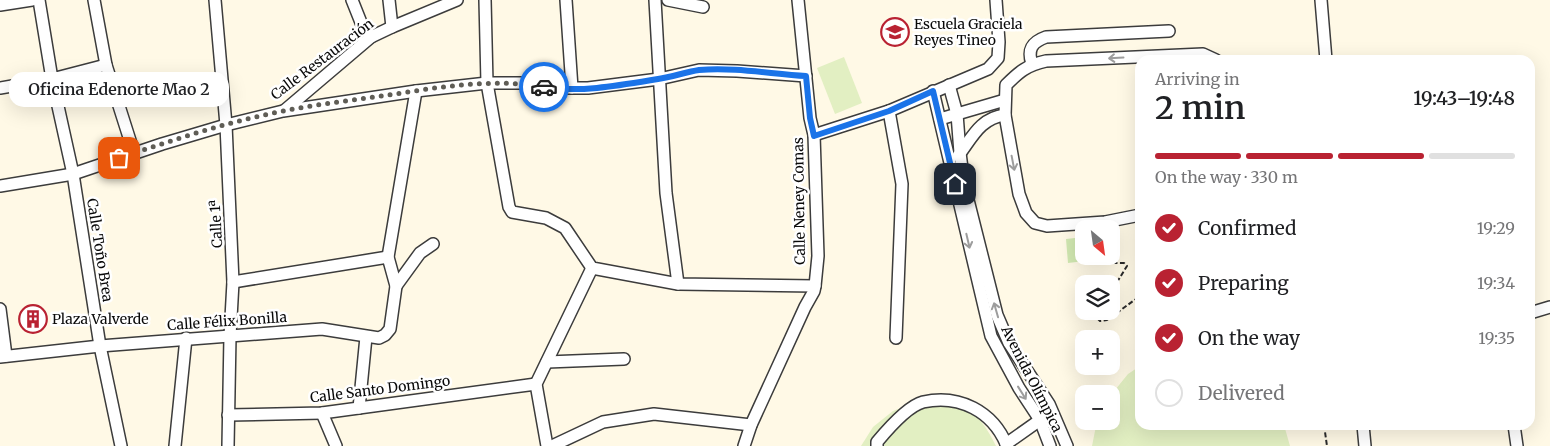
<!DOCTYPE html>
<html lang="en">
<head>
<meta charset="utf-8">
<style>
  :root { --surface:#fff; --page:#f6f6f6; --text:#202124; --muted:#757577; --line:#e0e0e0; --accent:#b92232 }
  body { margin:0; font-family:Merriweather,serif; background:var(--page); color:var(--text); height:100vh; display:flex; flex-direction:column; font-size:19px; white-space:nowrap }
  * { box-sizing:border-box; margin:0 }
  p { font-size:16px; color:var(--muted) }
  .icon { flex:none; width:28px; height:28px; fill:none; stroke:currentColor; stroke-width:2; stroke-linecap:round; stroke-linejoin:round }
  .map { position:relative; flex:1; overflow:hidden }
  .panel { position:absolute; left:1135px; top:55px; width:400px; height:375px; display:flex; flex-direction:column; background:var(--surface); border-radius:15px; box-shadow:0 5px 20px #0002 }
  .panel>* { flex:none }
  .needle { width:32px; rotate:151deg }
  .controls { position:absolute; left:1075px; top:220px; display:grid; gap:10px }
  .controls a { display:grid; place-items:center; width:45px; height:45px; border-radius:10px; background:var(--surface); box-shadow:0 5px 20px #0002; font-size:25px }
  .pin { position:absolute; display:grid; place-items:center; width:42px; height:42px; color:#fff; margin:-21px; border-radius:10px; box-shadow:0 2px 8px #0006 }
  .courier { position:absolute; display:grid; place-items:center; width:50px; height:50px; margin:-25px; border:4px solid #1a73e8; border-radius:50%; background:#fff; color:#222; box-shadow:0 1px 6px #0007 }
  .bubble { position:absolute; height:35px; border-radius:15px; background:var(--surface); box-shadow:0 5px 20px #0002; font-size:16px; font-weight:600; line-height:35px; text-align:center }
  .summary em { font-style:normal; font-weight:600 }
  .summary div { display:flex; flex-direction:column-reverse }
  .summary { display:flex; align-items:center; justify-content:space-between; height:85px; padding:0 20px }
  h1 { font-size:32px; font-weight:600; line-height:38px }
  .bar { display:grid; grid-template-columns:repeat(4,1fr); gap:8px 5px; align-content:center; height:60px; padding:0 20px }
  .bar i { height:6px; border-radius:4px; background:var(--line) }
  .bar .selected { background:var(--accent) }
  .bar p { grid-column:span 4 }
  ol { padding:0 20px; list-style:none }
  li { display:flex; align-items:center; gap:15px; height:55px }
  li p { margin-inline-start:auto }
  li .icon { padding:5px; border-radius:50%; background:var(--accent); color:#fff; stroke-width:4 }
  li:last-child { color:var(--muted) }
  li i { width:28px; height:28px; border:2px solid var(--line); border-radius:50% }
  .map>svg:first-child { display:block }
  .green { fill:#d1e8b1 }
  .pitch { fill:#e2efc2 }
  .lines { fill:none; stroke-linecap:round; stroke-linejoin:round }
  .minor-casing { stroke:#3c3c3c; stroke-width:14 }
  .path { stroke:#2b2b2b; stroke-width:2; stroke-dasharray:5 2.5; stroke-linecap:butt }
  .minor { stroke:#fff; stroke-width:11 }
  .oneway { stroke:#9d9d9d }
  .done { stroke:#5f5d56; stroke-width:5; stroke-dasharray:0 9 }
  .route { stroke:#1a73e8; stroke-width:6 }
  .labels { text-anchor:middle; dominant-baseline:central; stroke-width:5; stroke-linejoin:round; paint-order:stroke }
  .poi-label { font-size:14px; fill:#090909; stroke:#fff; text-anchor:start }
  .street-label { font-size:14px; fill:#090909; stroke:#fff }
</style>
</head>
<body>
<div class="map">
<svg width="1550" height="446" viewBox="0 0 1550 446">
  <rect width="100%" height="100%" fill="#fff9e6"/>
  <polygon class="green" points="1084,237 1084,256 1102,256 1102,259 1068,263 1066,239"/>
  <g class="pitch">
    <polygon points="844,57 862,103 835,114 817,68"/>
    <polygon points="1140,366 1140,425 1284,425 1290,446 1092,446 1097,421 1111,421 1111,395 1128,374"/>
    <path d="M962,402C978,415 987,428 996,446H861L873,427L893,411L913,403Z"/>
  </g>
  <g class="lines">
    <defs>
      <g id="minor">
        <polyline points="39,0 52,79 73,174 100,346 121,446"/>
        <polyline points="94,0 106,65 134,153"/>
        <polyline points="215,0 226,125 233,282 230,336 228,446"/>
        <polyline points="352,0 362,25 371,37"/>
        <polyline points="389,0 392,27"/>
        <polyline points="485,0 487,83 509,207 512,212 546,218 565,228 592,268 678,284 815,286"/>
        <polyline points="566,0 572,88"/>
        <polyline points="655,0 666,193 678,284"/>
        <polyline points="668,0 703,7"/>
        <polyline points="1321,0 1326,60"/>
        <polyline points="0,5 32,0"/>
        <path d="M1032,64C1027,49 1032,42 1046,37L1169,31"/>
        <polyline points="949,85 957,114 960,153 964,184 997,315 1009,343 1049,404 1067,446"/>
        <polyline points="0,88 52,79 106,65"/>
        <polyline points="933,91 991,336 1019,388 1040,420 1050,446"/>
        <polyline points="285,110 371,37 392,27 457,0"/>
        <polyline points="889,111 902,184 896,338"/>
        <polyline points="940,119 1005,100"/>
        <polyline points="814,135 889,111 988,69 998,58 999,42 996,0"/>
        <path d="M958,156C972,138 980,118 1005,115"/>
        <polyline points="0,186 73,174 162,144 226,125 283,111 416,91 487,83 523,83 554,88 588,88 659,79 699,70 737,71 806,76"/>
        <path d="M1140,215L1105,222L1047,226L1035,223L1026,213L1019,194L1005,115L1006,85C1019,72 1027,65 1046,61L1203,54L1216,60"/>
        <polyline points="233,282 388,257"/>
        <polyline points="396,286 420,253 433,244"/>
        <polyline points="0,309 6,356"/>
        <polyline points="1530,313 1550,307"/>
        <polyline points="0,357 100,346 322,329 379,338 385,335 390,329 396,286 388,257 416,91"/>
        <polyline points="547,362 624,359"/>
        <polyline points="359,408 366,337"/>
        <polyline points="322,413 336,446"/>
        <polyline points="228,415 322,413 536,384"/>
        <polyline points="1363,425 1365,446"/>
        <polyline points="1514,425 1517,446"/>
        <polyline points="1006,444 1040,420"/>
        <polyline points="175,446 186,338"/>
        <polyline points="547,446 536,384 592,268"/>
        <polyline points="552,446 603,422 654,414 751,425"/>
        <polyline points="744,446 751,425 805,307 814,291 815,286 818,256 814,135 810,118 798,0"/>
        <path d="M877,446V442C887,430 908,406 923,402C959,394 993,411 1007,446"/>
      </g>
    </defs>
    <use href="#minor" class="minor-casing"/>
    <g class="path">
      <polyline points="1109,256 1113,263 1124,263 1127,266 1111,292"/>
      <polyline points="1098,311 1097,318 1100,321 1107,320 1140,296"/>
      <polyline points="1324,425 1327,446"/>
    </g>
    <use href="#minor" class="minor"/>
  </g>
  <defs><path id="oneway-shaft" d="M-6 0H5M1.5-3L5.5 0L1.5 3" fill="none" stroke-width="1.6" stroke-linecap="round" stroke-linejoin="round" transform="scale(1.25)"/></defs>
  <g class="oneway">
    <use href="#oneway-shaft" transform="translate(1116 58) rotate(177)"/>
    <use href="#oneway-shaft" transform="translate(1013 163) rotate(79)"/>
    <use href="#oneway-shaft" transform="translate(968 241) rotate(77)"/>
    <use href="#oneway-shaft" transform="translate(996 310) rotate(-106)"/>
    <use href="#oneway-shaft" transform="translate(1022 393) rotate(58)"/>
  </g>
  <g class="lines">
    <path class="done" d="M119,158C173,140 227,122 283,111C318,104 354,100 389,95C440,87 492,78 544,87"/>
    <path class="route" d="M544,87C580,93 622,85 658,79C672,77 686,72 699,70C735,67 771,74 806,76L810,118L814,136L889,111L933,91L955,184"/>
  </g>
  <defs>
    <symbol id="school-ring" viewBox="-11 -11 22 22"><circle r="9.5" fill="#fff" stroke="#b92232" stroke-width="1.5"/><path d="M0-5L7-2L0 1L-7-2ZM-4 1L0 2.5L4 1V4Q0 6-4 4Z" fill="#b92232"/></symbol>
    <symbol id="building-ring" viewBox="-11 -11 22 22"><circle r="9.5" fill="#fff" stroke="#b92232" stroke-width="1.5"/><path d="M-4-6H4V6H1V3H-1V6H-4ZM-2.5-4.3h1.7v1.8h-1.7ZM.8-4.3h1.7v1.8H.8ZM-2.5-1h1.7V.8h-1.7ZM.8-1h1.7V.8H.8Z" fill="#b92232"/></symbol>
  </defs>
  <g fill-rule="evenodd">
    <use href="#school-ring" x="879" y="16" width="32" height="32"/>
    <use href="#building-ring" x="17" y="303" width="32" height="32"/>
  </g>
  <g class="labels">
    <g class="poi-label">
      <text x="914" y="24">Escuela Graciela<tspan x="914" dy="16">Reyes Tineo</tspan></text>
      <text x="52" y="319">Plaza Valverde</text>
    </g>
    <g class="street-label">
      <text transform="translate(322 59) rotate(-37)">Calle Restauración</text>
      <text transform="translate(799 201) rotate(-91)">Calle Neney Comas</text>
      <text transform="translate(216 224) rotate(-93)">Calle 1ª</text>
      <text transform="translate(100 250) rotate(81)">Calle Toño Brea</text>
      <text transform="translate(227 321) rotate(-4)">Calle Félix Bonilla</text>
      <text transform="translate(1032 379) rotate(63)">Avenida Olímpica</text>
      <text transform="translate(380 389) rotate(-7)">Calle Santo Domingo</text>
    </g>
  </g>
</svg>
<div class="controls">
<a><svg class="needle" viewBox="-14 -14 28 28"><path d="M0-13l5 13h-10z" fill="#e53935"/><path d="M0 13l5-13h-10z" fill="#757577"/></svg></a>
<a><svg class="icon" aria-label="layers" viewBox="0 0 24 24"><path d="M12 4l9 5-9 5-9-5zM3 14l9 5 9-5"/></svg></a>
<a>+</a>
<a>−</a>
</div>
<div class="pin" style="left:119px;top:158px;background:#ea580c"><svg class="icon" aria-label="bag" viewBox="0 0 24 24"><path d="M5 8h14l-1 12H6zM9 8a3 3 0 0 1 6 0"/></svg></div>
<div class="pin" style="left:955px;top:184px;background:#1f2937"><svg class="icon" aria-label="home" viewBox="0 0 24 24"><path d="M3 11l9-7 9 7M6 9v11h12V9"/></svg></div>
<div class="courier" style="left:544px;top:87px"><svg class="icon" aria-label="car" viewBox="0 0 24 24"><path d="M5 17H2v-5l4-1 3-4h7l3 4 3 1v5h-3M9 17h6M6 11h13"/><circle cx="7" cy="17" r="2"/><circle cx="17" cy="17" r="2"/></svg></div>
<div class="bubble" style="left:9px;top:72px;width:220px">Oficina Edenorte Mao 2</div>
<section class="panel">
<div class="summary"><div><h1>2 min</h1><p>Arriving in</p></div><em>19:43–19:48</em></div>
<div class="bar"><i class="selected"></i><i class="selected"></i><i class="selected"></i><i></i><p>On the way · 330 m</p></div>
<ol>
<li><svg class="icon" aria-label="check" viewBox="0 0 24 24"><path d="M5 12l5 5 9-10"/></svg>Confirmed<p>19:29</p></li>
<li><svg class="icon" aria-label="check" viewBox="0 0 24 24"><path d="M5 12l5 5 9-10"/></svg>Preparing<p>19:34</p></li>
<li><svg class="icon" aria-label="check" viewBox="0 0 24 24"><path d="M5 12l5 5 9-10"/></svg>On the way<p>19:35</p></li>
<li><i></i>Delivered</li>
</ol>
</section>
</div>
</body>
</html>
